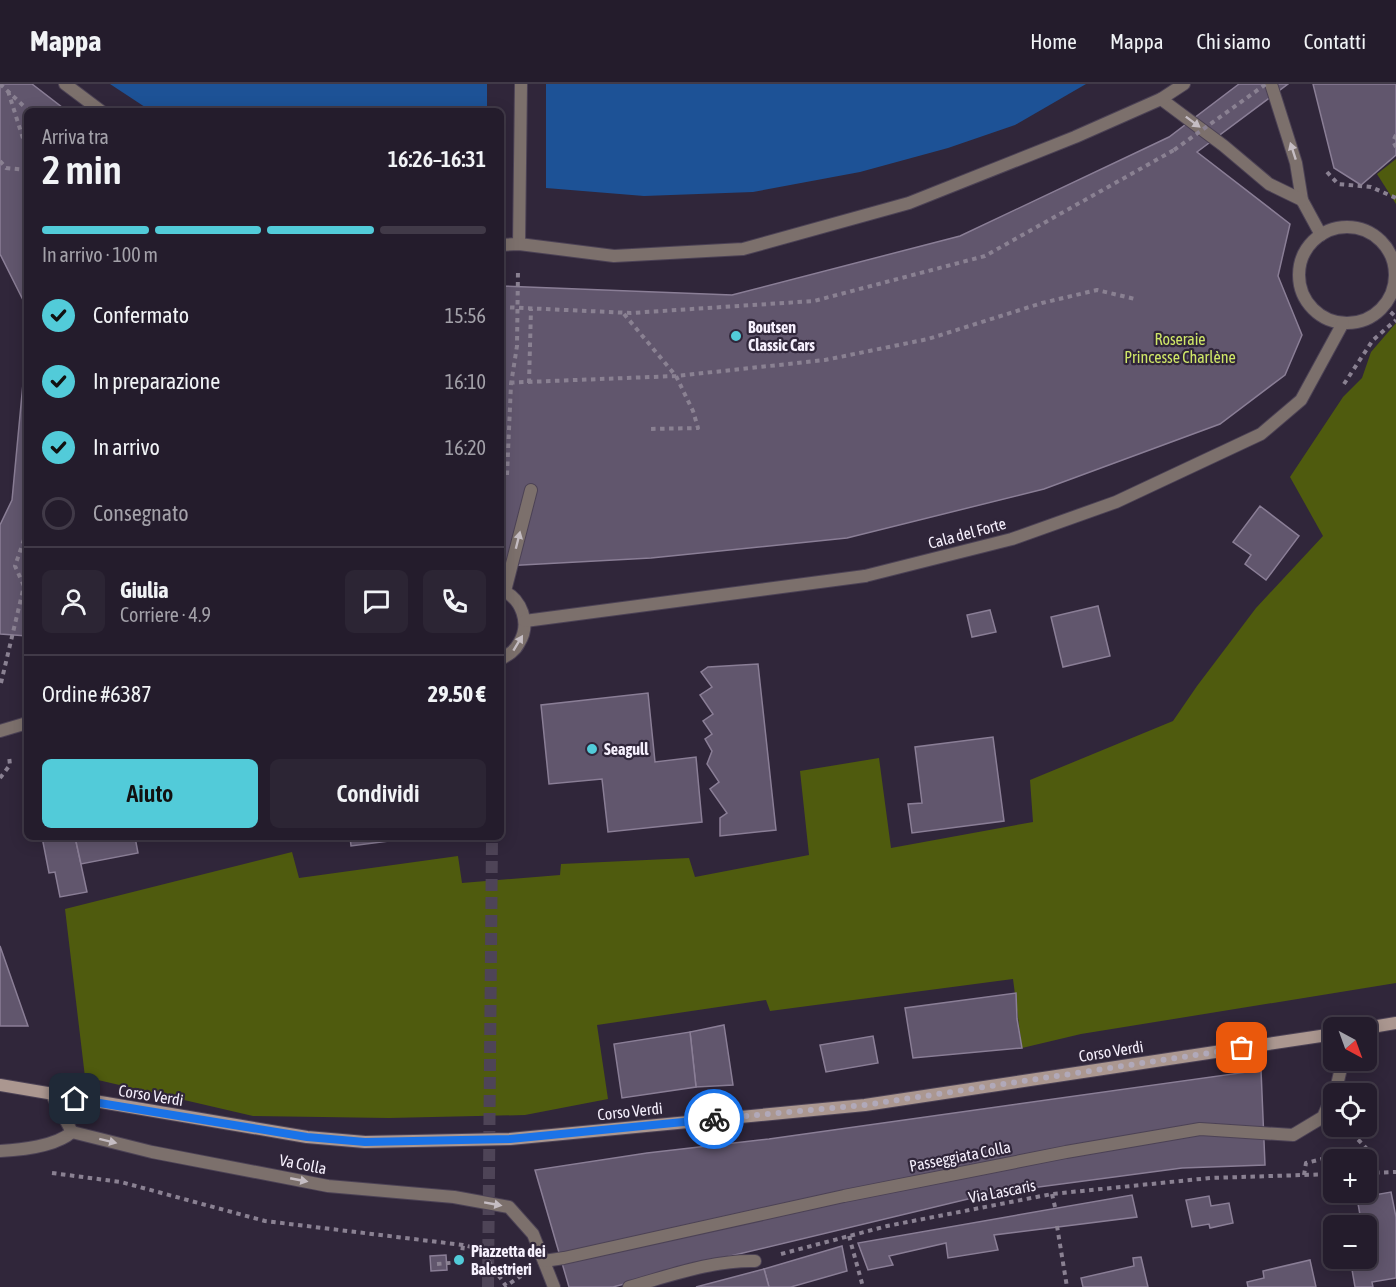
<!DOCTYPE html>
<html lang="it">
<head>
<meta charset="utf-8">
<style>
  :root { --surface:#241c2c; --page:#2c2534; --text:#f1f3f6; --muted:#a3a1a9; --line:#413a48; --accent:#52cbd9 }
  body { margin:0; font-family:"Asap Condensed",sans-serif; background:var(--page); color:var(--text); height:100vh; display:flex; flex-direction:column; font-size:22px; white-space:nowrap }
  * { box-sizing:border-box; margin:0 }
  p { font-size:20px; color:var(--muted) }
  .icon { flex:none; width:33px; height:33px; fill:none; stroke:currentColor; stroke-width:2; stroke-linecap:round; stroke-linejoin:round }
  .map { position:relative; flex:1; overflow:hidden }
  .side { position:absolute; left:24px; top:24px; width:480px; height:732px; display:flex; flex-direction:column; background:var(--surface); border-radius:9px; box-shadow:0 3px 15px #0003,0 0 0 2px var(--line) }
  .side>* { flex:none }
  .needle { width:39px; rotate:139deg }
  .fabs { position:absolute; left:1323px; top:933px; display:grid; gap:12px }
  .fabs a { display:grid; place-items:center; width:54px; height:54px; border-radius:9px; background:var(--surface); box-shadow:0 3px 15px #0003,0 0 0 2px var(--line); font-size:30px }
  .pin { position:absolute; display:grid; place-items:center; width:51px; height:51px; color:#fff; margin:-26px; border-radius:12px; box-shadow:0 3px 9px #0006 }
  .courier { position:absolute; display:grid; place-items:center; width:60px; height:60px; margin:-30px; border:4px solid #1a73e8; border-radius:50%; background:#fff; color:#222; box-shadow:0 2px 8px #0007 }
  .head em { font-style:normal; font-weight:600 }
  .head div { display:flex; flex-direction:column-reverse }
  .head { display:flex; align-items:center; justify-content:space-between; height:102px; padding:0 18px }
  h1 { font-size:39px; font-weight:600; line-height:45px }
  .bar { display:grid; grid-template-columns:repeat(4,1fr); gap:9px 6px; align-content:center; height:72px; padding:0 18px }
  .bar i { height:8px; border-radius:4px; background:var(--line) }
  .bar .on { background:var(--accent) }
  .bar p { grid-column:span 4 }
  .line { display:flex; align-items:center; gap:15px; padding:0 18px; border-top:2px solid var(--line) }
  .line div { flex:1 }
  .round { display:grid; place-items:center; flex:none; width:63px; height:63px; border-radius:9px; background:var(--page) }
  ol { padding:0 18px; list-style:none }
  li { display:flex; align-items:center; gap:18px; height:66px }
  li p { margin-inline-start:auto }
  li .icon { padding:6px; border-radius:50%; background:var(--accent); color:#111; stroke-width:4 }
  li:last-child { color:var(--muted) }
  li i { width:33px; height:33px; border:3px solid var(--line); border-radius:50% }
  .button { display:flex; gap:12px; margin-top:auto; padding:12px 18px }
  .button a { flex:1; height:69px; border-radius:9px; background:var(--accent); color:#111; font-size:24px; font-weight:600; line-height:69px; text-align:center }
  .button a+a { background:var(--page); color:var(--text) }
  header { display:flex; align-items:center; gap:36px; box-sizing:border-box; height:84px; padding:0 30px; background:var(--surface); border-bottom:2px solid var(--line) }
  header strong { font-size:28px }
  nav { display:flex; gap:33px; margin-inline-start:auto; font-size:21px }
  .map>svg:first-child { display:block }
  .green { fill:#4f5b0e }
  .water { fill:#1d5296 }
  .building { fill:#61566d; stroke:#8a7e96; stroke-width:1.5 }
  .lines { fill:none; stroke-linecap:round; stroke-linejoin:round }
  .street-tunnel { stroke:#4e4457; stroke-width:12; stroke-dasharray:12 6; stroke-linecap:butt }
  .lane-casing { stroke:#4c4255; stroke-width:14 }
  .street-casing { stroke:#4c4255; stroke-width:14 }
  .secondary-casing { stroke:#4c4255; stroke-width:14 }
  .path { stroke:#8a8192; stroke-width:4; stroke-dasharray:4.5 4.5; stroke-linecap:butt }
  .lane { stroke:#7c706c; stroke-width:12 }
  .street { stroke:#7c706c; stroke-width:12 }
  .secondary { stroke:#ab9790; stroke-width:12 }
  .path-bridge { stroke:#8a8192; stroke-width:4; stroke-dasharray:4.5 4.5; stroke-linecap:butt }
  .oneway { fill:#c5bdc3 }
  .done { stroke:#b1a9b9; stroke-width:6; stroke-dasharray:0 10.8 }
  .route { stroke:#1a73e8; stroke-width:8 }
  .poi-dot { fill:#52cbd9; stroke:#30263a; stroke-width:2 }
  .labels { text-anchor:middle; dominant-baseline:central; stroke-width:4.5; stroke-linejoin:round; paint-order:stroke }
  .poi-label { font-size:16px; font-weight:bold; fill:#f6f0fd; stroke:#30263a; text-anchor:start }
  .park-label { font-size:16px; fill:#d0e768; stroke:#30263a }
  .street-label { font-size:16px; fill:#f6f0fd; stroke:#30263a }
</style>
</head>
<body>
<header>
<strong>Mappa</strong>
<nav><a>Home</a><a>Mappa</a><a>Chi siamo</a><a>Contatti</a></nav>
</header>
<div class="map">
<svg width="1396" height="1203" viewBox="0 0 1396 1203">
  <rect width="100%" height="100%" fill="#30263a"/>
  <g class="green">
    <polygon points="1396,75 1396,120 1377,90"/>
    <polygon points="1396,239 1396,899 1081,950 1022,964 1013,895 770,927 766,916 597,941 608,1015 525,1031 389,1034 253,1032 85,993 65,825 292,768 299,794 458,772 462,799 560,791 561,780 689,774 695,793 809,771 800,687 879,674 891,764 1033,738 1030,696 1173,637 1197,602 1256,524 1323,452 1290,393 1343,313 1362,294 1371,268"/>
  </g>
  <g class="water">
    <polygon points="110,0 487,0 487,27 151,27"/>
    <polygon points="546,0 1086,0 1015,41 948,64 860,88 753,108 644,112 546,104"/>
  </g>
  <g class="building">
    <polygon points="0,0 32,0 67,27 27,27 27,224 0,170"/>
    <polygon points="1239,0 1288,0 1197,68 1290,140 1278,192 1302,251 1285,291 1220,340 1044,405 847,454 651,474 501,482 501,202 732,211 960,152 1169,53"/>
    <polygon points="1313,0 1396,0 1396,71 1361,101 1334,84"/>
    <polygon points="27,257 27,552 0,550 0,441 12,416"/>
    <polygon points="1260,422 1299,452 1266,496 1245,480 1251,471 1233,458"/>
    <polygon points="1098,522 1110,572 1063,583 1051,533"/>
    <polygon points="990,526 996,548 972,553 967,531"/>
    <polygon points="758,580 776,746 720,752 720,734 727,729 710,705 719,698 707,680 712,667 705,655 712,650 703,637 713,630 700,611 712,603 701,588 708,583"/>
    <polygon points="648,609 655,678 696,673 702,738 608,748 602,695 549,700 541,621"/>
    <polygon points="993,653 1004,737 912,749 908,720 922,719 915,663"/>
    <polygon points="42,753 75,753 87,808 60,813 55,788 49,789"/>
    <polygon points="75,753 135,753 138,769 81,780"/>
    <polygon points="350,753 420,753 351,762"/>
    <polygon points="0,862 28,942 0,942"/>
    <polygon points="1016,909 1017,935 1022,964 913,974 905,924"/>
    <polygon points="724,941 733,1001 696,1003 690,948"/>
    <polygon points="690,948 696,1003 622,1014 614,960"/>
    <polygon points="873,952 878,979 826,988 820,961"/>
    <polygon points="1261,986 1265,1081 1182,1084 993,1109 722,1174 613,1203 569,1203 535,1086 647,1069 769,1055"/>
    <polygon points="1391,1108 1396,1133 1396,1194 1372,1198 1373,1203 1355,1203 1350,1174 1366,1174 1366,1163 1370,1162 1369,1152 1366,1152 1366,1142 1362,1142 1357,1114"/>
    <polygon points="1132,1111 1137,1133 994,1151 998,1166 948,1174 946,1159 889,1172 893,1181 868,1186 858,1159"/>
    <polygon points="1209,1112 1211,1122 1229,1119 1233,1139 1210,1144 1209,1140 1192,1143 1186,1116"/>
    <polygon points="842,1162 847,1187 791,1203 769,1203 764,1185"/>
    <polygon points="446,1171 447,1186 431,1187 430,1172"/>
    <polygon points="1141,1173 1148,1203 1083,1203 1081,1194 1134,1182 1133,1174"/>
    <polygon points="1310,1176 1316,1203 1248,1203 1247,1198 1264,1194 1263,1187"/>
    <polygon points="764,1185 769,1203 696,1203"/>
  </g>
  <g class="lines">
    <polyline class="street-tunnel" points="488,1203 492,753"/>
    <defs>
      <g id="lane">
        <polyline points="65,0 101,27"/>
        <polyline points="1271,0 1296,79 1302,116 1321,151"/>
        <polyline points="1161,15 1224,62 1269,100 1302,116"/>
        <circle cx="1347" cy="191" r="48"/>
        <polyline points="519,160 521,0"/>
        <polyline points="501,161 519,160 614,172 743,165 909,119 1075,53 1161,15 1184,0"/>
        <polyline points="865,492 1012,455 1116,418 1261,350 1301,316 1343,239"/>
        <polyline points="505,507 531,406"/>
        <path d="M0,1067C21,1066 56,1062 72,1048"/>
      </g>
      <g id="street">
        <path d="M501,506C522,514 531,540 519,559C515,567 508,571 501,575"/>
        <polyline points="525,537 865,492"/>
        <polyline points="0,647 27,639"/>
        <polyline points="52,1011 72,1048 152,1068 328,1102 454,1113 509,1123 533,1150 554,1203"/>
        <polyline points="544,1177 564,1174 844,1112 1066,1068 1200,1045 1293,1051 1323,1033 1337,1001 1343,976"/>
        <path d="M629,1203C669,1192 713,1176 755,1177"/>
      </g>
      <g id="secondary">
        <polyline points="1366,944 1396,939"/>
        <polyline points="0,1001 307,1053 365,1058 510,1055 865,1021 1334,950"/>
      </g>
    </defs>
    <use href="#lane" class="lane-casing"/>
    <use href="#street" class="street-casing"/>
    <use href="#secondary" class="secondary-casing"/>
    <g class="path">
      <polyline points="0,0 29,27"/>
      <polyline points="8,7 27,67"/>
      <polyline points="1396,51 1393,57 1396,63"/>
      <polyline points="0,77 6,84 27,86"/>
      <polyline points="1327,88 1338,100 1371,103 1396,114"/>
      <polyline points="1384,222 1396,233"/>
      <polyline points="501,223 631,229 814,217 985,172 1174,66"/>
      <polyline points="624,230 676,292 693,327 698,344 647,345"/>
      <polyline points="501,259 503,223"/>
      <polyline points="501,299 676,292 825,276 928,255 1042,219 1097,206 1135,215"/>
      <polyline points="529,299 531,225"/>
      <polyline points="1344,300 1373,256 1396,236"/>
      <polyline points="507,391 511,300 517,262 518,186"/>
      <polyline points="27,447 15,482 24,502 27,501"/>
      <polyline points="1,599 24,502"/>
      <polyline points="0,694 10,681 9,672"/>
      <polyline points="52,1089 121,1098 265,1137 463,1161 480,1165 506,1202 521,1192"/>
      <polyline points="1366,1089 1396,1088"/>
      <polyline points="1304,1091 1306,1079 1366,1064 1347,1044"/>
      <polyline points="1052,1110 1055,1123"/>
      <polyline points="1057,1142 1067,1203"/>
      <polyline points="849,1152 863,1203"/>
      <polyline points="781,1170 887,1142 1052,1110 1210,1094 1334,1090"/>
      <polyline points="437,1180 461,1178 463,1161"/>
    </g>
    <use href="#lane" class="lane"/>
    <use href="#street" class="street"/>
    <use href="#secondary" class="secondary"/>
    <polyline class="path-bridge" points="1174,66 1266,0"/>
  </g>
  <defs><path id="oneway-solid" d="M-6-.8H1V-3.2L6.5 0L1 3.2V.8H-6Z" transform="scale(1.5)"/></defs>
  <g class="oneway">
    <use href="#oneway-solid" transform="translate(1193 38) rotate(37)"/>
    <use href="#oneway-solid" transform="translate(1293 67) rotate(-108)"/>
    <use href="#oneway-solid" transform="translate(518 456) rotate(-76)"/>
    <use href="#oneway-solid" transform="translate(518 559) rotate(-59)"/>
    <use href="#oneway-solid" transform="translate(108 1057) rotate(14)"/>
    <use href="#oneway-solid" transform="translate(299 1096) rotate(11)"/>
    <use href="#oneway-solid" transform="translate(493 1120) rotate(10)"/>
  </g>
  <g class="lines">
    <polyline class="done" points="714,1035 865,1021 1242,964"/>
    <polyline class="route" points="75,1015 307,1053 365,1058 510,1055 714,1035"/>
  </g>
  <g class="poi-dot">
    <circle cx="736" cy="252" r="6"/>
    <circle cx="592" cy="665" r="6"/>
    <circle cx="459" cy="1176" r="6"/>
  </g>
  <g class="labels">
    <g class="poi-label">
      <text x="748" y="243">Boutsen<tspan x="748" dy="18">Classic Cars</tspan></text>
      <text x="604" y="665">Seagull</text>
      <text x="471" y="1167">Piazzetta dei<tspan x="471" dy="18">Balestrieri</tspan></text>
    </g>
    <g class="park-label">
      <text x="1180" y="255">Roseraie<tspan x="1180" dy="18">Princesse Charlène</tspan></text>
    </g>
    <g class="street-label">
      <text transform="translate(967 449) rotate(-15)">Cala del Forte</text>
      <text transform="translate(1111 967) rotate(-9)">Corso Verdi</text>
      <text transform="translate(151 1011) rotate(9)">Corso Verdi</text>
      <text transform="translate(630 1027) rotate(-6)">Corso Verdi</text>
      <text transform="translate(960 1072) rotate(-11)">Passeggiata Colla</text>
      <text transform="translate(303 1080) rotate(11)">Va Colla</text>
      <text transform="translate(1002 1107) rotate(-11)">Via Lascaris</text>
    </g>
  </g>
</svg>
<div class="fabs">
<a><svg class="needle" viewBox="-14 -14 28 28"><path d="M0-13l5 13h-10z" fill="#e53935"/><path d="M0 13l5-13h-10z" fill="#a3a1a9"/></svg></a>
<a><svg class="icon" aria-label="locate" viewBox="0 0 24 24"><circle cx="12" cy="12" r="6"/><path d="M12 2v4M12 18v4M2 12h4M18 12h4"/></svg></a>
<a>+</a>
<a>−</a>
</div>
<div class="pin" style="left:1242px;top:964px;background:#ea580c"><svg class="icon" aria-label="bag" viewBox="0 0 24 24"><path d="M5 8h14l-1 12H6zM9 8a3 3 0 0 1 6 0"/></svg></div>
<div class="pin" style="left:75px;top:1015px;background:#1f2937"><svg class="icon" aria-label="home" viewBox="0 0 24 24"><path d="M3 11l9-7 9 7M6 9v11h12V9"/></svg></div>
<div class="courier" style="left:714px;top:1035px"><svg class="icon" aria-label="bike" viewBox="0 0 24 24"><circle cx="6" cy="16" r="4"/><circle cx="18" cy="16" r="4"/><path d="M6 16l4-8h5l3 8M10 8l3 8H6M13 5h3"/></svg></div>
<section class="side">
<div class="head"><div><h1>2 min</h1><p>Arriva tra</p></div><em>16:26–16:31</em></div>
<div class="bar"><i class="on"></i><i class="on"></i><i class="on"></i><i></i><p>In arrivo · 100 m</p></div>
<ol>
<li><svg class="icon" aria-label="check" viewBox="0 0 24 24"><path d="M5 12l5 5 9-10"/></svg>Confermato<p>15:56</p></li>
<li><svg class="icon" aria-label="check" viewBox="0 0 24 24"><path d="M5 12l5 5 9-10"/></svg>In preparazione<p>16:10</p></li>
<li><svg class="icon" aria-label="check" viewBox="0 0 24 24"><path d="M5 12l5 5 9-10"/></svg>In arrivo<p>16:20</p></li>
<li><i></i>Consegnato</li>
</ol>
<div class="line" style="height:108px"><a class="round"><svg class="icon" aria-label="person" viewBox="0 0 24 24"><circle cx="12" cy="8" r="4"/><path d="M4 21q1-7 8-7t8 7"/></svg></a><div><b>Giulia</b><p>Corriere · 4.9</p></div><a class="round"><svg class="icon" aria-label="chat" viewBox="0 0 24 24"><path d="M4 5h16v11H9l-5 4z"/></svg></a><a class="round"><svg class="icon" aria-label="phone" viewBox="0 0 24 24"><path d="M5 4h4l2 5-3 2q2 4 5 5l2-3 5 2v4C11 20 4 13 5 4z"/></svg></a></div>
<div class="line" style="height:78px"><div>Ordine #6387</div><b>29.50 €</b></div>
<div class="button"><a>Aiuto</a><a>Condividi</a></div>
</section>
</div>
</body>
</html>
